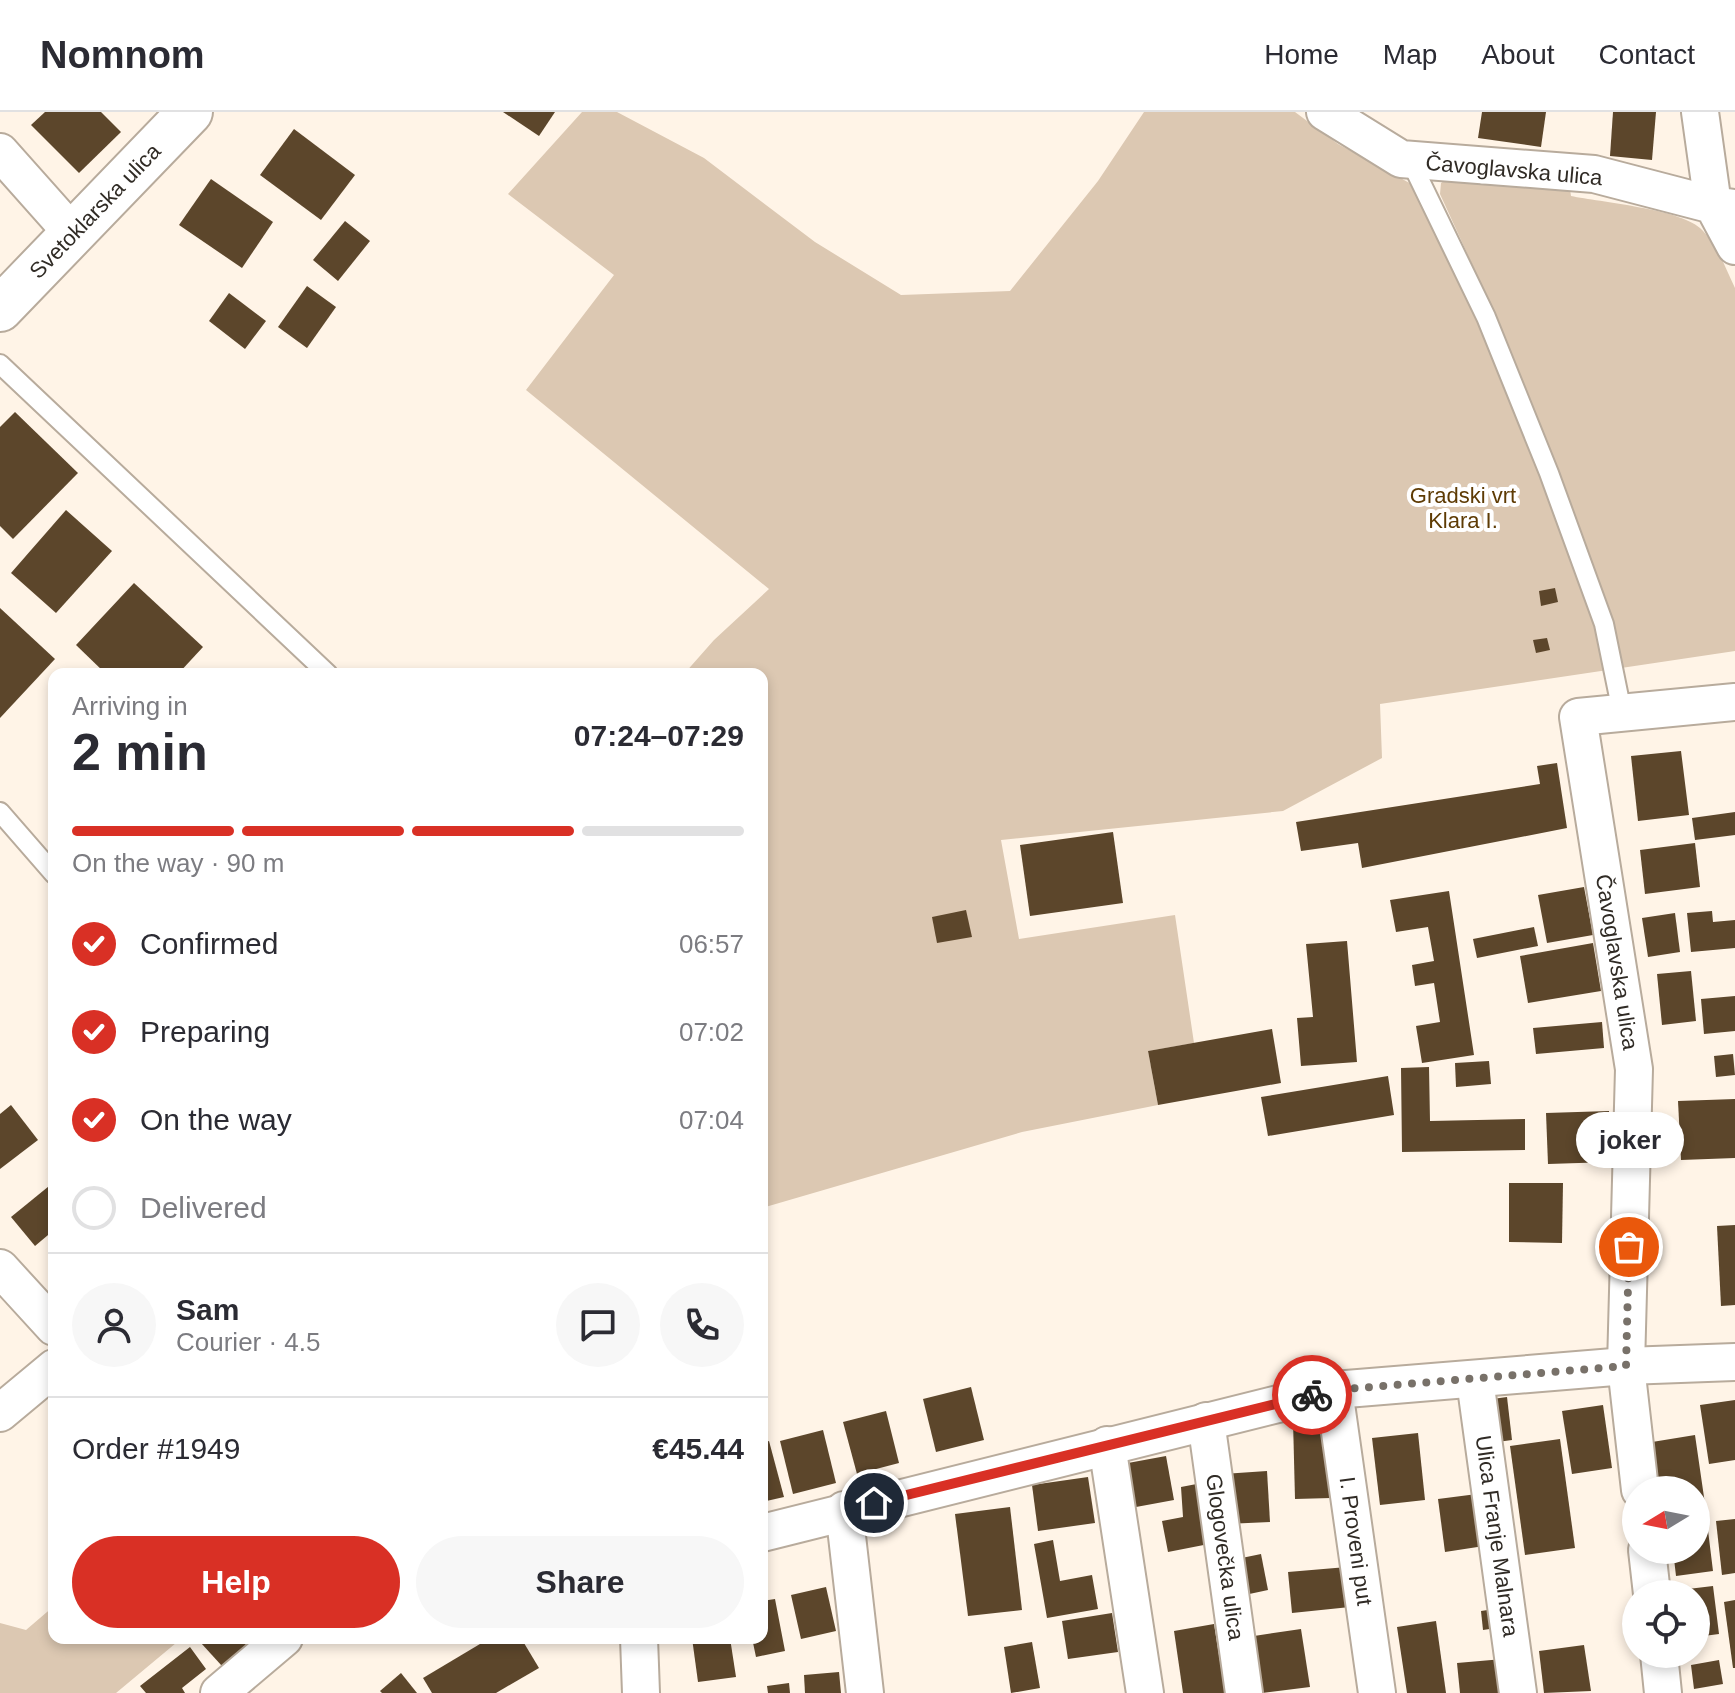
<!DOCTYPE html>
<html lang="en">
<head>
<meta charset="utf-8">
<style>
  :root { --surface:#fff; --page:#f7f7f7; --text:#2b2b33; --muted:#7c7c81; --line:#e1e1e2; --accent:#d93025 }
  body { margin:0; font-family:Arial,sans-serif; background:var(--page); color:var(--text); height:100vh; display:flex; flex-direction:column; font-size:30px; white-space:nowrap }
  * { box-sizing:border-box; margin:0 }
  p { font-size:26px; color:var(--muted) }
  .icon { flex:none; width:44px; height:44px; fill:none; stroke:currentColor; stroke-width:2; stroke-linecap:round; stroke-linejoin:round }
  .map { position:relative; flex:1; overflow:hidden }
  .details { position:absolute; left:48px; top:556px; width:720px; height:976px; display:flex; flex-direction:column; background:var(--surface); border-radius:16px; box-shadow:0 4px 12px #0003 }
  .details>* { flex:none }
  .needle { width:52px; rotate:260deg }
  .controls { position:absolute; left:1622px; top:1364px; display:grid; gap:16px }
  .controls a { display:grid; place-items:center; width:88px; height:88px; border-radius:50%; background:var(--surface); box-shadow:0 4px 12px #0003; font-size:40px }
  .pin { position:absolute; display:grid; place-items:center; width:68px; height:68px; color:#fff; margin:-34px; border:4px solid #fff; border-radius:50%; box-shadow:0 2px 8px #0007 }
  .courier { position:absolute; display:grid; place-items:center; width:80px; height:80px; margin:-40px; border:6px solid #d93025; border-radius:50%; background:#fff; color:#222; box-shadow:0 2px 10px #0007 }
  .bubble { position:absolute; height:56px; border-radius:28px; background:var(--surface); box-shadow:0 4px 12px #0003; font-size:26px; font-weight:700; line-height:56px; text-align:center }
  .head em { font-style:normal; font-weight:700 }
  .head div { display:flex; flex-direction:column-reverse }
  .head { display:flex; align-items:center; justify-content:space-between; height:136px; padding:0 24px }
  h1 { font-size:52px; font-weight:700; line-height:60px }
  .bar { display:grid; grid-template-columns:repeat(4,1fr); gap:12px 8px; align-content:center; height:96px; padding:0 24px }
  .bar i { height:10px; border-radius:6px; background:var(--line) }
  .bar .selected { background:var(--accent) }
  .bar p { grid-column:span 4 }
  .line { display:flex; align-items:center; gap:20px; padding:0 24px; border-top:2px solid var(--line) }
  .line div { flex:1 }
  .round { display:grid; place-items:center; flex:none; width:84px; height:84px; border-radius:42px; background:var(--page) }
  ol { padding:0 24px; list-style:none }
  li { display:flex; align-items:center; gap:24px; height:88px }
  li p { margin-inline-start:auto }
  li .icon { padding:8px; border-radius:50%; background:var(--accent); color:#fff; stroke-width:4 }
  li:last-child { color:var(--muted) }
  li i { width:44px; height:44px; border:4px solid var(--line); border-radius:50% }
  .cta { display:flex; gap:16px; margin-top:auto; padding:16px 24px }
  .cta a { flex:1; height:92px; border-radius:48px; background:var(--accent); color:#fff; font-size:32px; font-weight:700; line-height:92px; text-align:center }
  .cta a+a { background:var(--page); color:var(--text) }
  header { display:flex; align-items:center; gap:48px; box-sizing:border-box; height:112px; padding:0 40px; background:var(--surface); border-bottom:2px solid var(--line) }
  header strong { font-size:38px }
  nav { display:flex; gap:44px; margin-inline-start:auto; font-size:28px }
  .map>svg:first-child { display:block }
  .green { fill:#dcc8b2 }
  .building { fill:#5c462b }
  .lines { fill:none; stroke-linecap:round; stroke-linejoin:round }
  .lane-casing { stroke:#b8ab9c; stroke-width:22 }
  .street-casing { stroke:#b8ab9c; stroke-width:40 }
  .secondary-casing { stroke:#b8ab9c; stroke-width:48 }
  .lane { stroke:#fff; stroke-width:18 }
  .street { stroke:#fff; stroke-width:36 }
  .secondary { stroke:#fff; stroke-width:44 }
  .done { stroke:#787169; stroke-width:8; stroke-dasharray:0 14.4 }
  .route { stroke:#d93025; stroke-width:10 }
  .labels { text-anchor:middle; dominant-baseline:central; stroke-width:8; stroke-linejoin:round; paint-order:stroke }
  .street-label { font-size:22px; fill:#302b25; stroke:#fff }
  .park-label { font-size:22px; fill:#5e3b04; stroke:#fff }
</style>
</head>
<body>
<header>
<strong>Nomnom</strong>
<nav><a>Home</a><a>Map</a><a>About</a><a>Contact</a></nav>
</header>
<div class="map">
<svg width="1735" height="1581" viewBox="0 0 1735 1581">
  <rect width="100%" height="100%" fill="#fff4e7"/>
  <g class="green">
    <path d="M582,0H617L704,46L815,130L901,183L1010,179L1098,69L1144,0H1295L1338,32L1415,74L1461,171L1477,163L1440,82L1441,71L1449,66L1570,77L1571,84C1600,90 1679,97 1700,116C1717,132 1725,155 1735,176V539L1380,592L1382,646L1283,699L1001,728L1019,827L1175,803L1194,931L1148,939L1158,993L1022,1020L762,1096V562H684L714,528L769,477L526,278L614,163L508,82Z"/>
    <polygon points="54,1494 54,1526 182,1526 116,1581 0,1581 0,1511 26,1518"/>
  </g>
  <g class="building">
    <polygon points="45,0 101,0 121,20 79,61 31,13"/>
    <polygon points="503,0 555,0 539,24"/>
    <polygon points="1482,0 1546,0 1541,35 1478,26"/>
    <polygon points="1613,0 1656,0 1652,48 1610,44"/>
    <polygon points="294,17 355,63 321,108 260,63"/>
    <polygon points="211,67 273,110 242,156 179,113"/>
    <polygon points="345,109 370,129 338,169 313,148"/>
    <polygon points="307,174 336,195 307,236 278,215"/>
    <polygon points="229,181 266,209 245,237 209,209"/>
    <polygon points="15,300 78,361 13,427 0,414 0,315"/>
    <polygon points="66,398 112,439 56,501 11,461"/>
    <polygon points="134,471 203,535 178,562 106,562 76,533"/>
    <polygon points="1555,476 1558,490 1541,494 1539,479"/>
    <polygon points="0,496 55,547 0,606"/>
    <polygon points="1547,526 1550,538 1536,541 1533,528"/>
    <polygon points="1681,639 1689,703 1638,709 1631,644"/>
    <polygon points="1557,651 1567,716 1362,756 1358,731 1301,739 1296,710 1540,672 1537,654"/>
    <polygon points="1735,700 1735,723 1695,728 1692,706"/>
    <polygon points="1113,720 1123,791 1030,804 1020,733"/>
    <polygon points="1695,731 1700,775 1645,782 1640,738"/>
    <polygon points="1584,775 1593,823 1547,831 1538,783"/>
    <polygon points="1449,779 1474,943 1422,951 1416,914 1440,910 1434,871 1415,874 1412,853 1434,849 1428,815 1396,820 1390,788"/>
    <polygon points="966,798 972,825 937,831 932,805"/>
    <polygon points="1712,799 1713,810 1735,808 1735,836 1691,840 1687,801"/>
    <polygon points="1675,801 1680,840 1648,845 1642,806"/>
    <polygon points="1534,815 1538,834 1477,846 1473,827"/>
    <polygon points="1347,829 1357,950 1301,954 1297,906 1313,905 1306,832"/>
    <polygon points="1593,831 1601,879 1528,891 1520,844"/>
    <polygon points="1691,859 1696,909 1662,913 1657,862"/>
    <polygon points="1735,884 1735,919 1704,922 1701,887"/>
    <polygon points="1602,910 1604,936 1536,942 1533,916"/>
    <polygon points="1272,917 1281,971 1158,993 1148,939"/>
    <polygon points="1733,942 1735,963 1716,965 1714,944"/>
    <polygon points="1489,949 1491,972 1456,975 1455,951"/>
    <polygon points="1429,955 1430,1009 1525,1007 1525,1038 1402,1040 1401,956"/>
    <polygon points="1388,964 1394,1003 1268,1024 1261,985"/>
    <polygon points="1735,987 1735,1046 1681,1048 1678,989"/>
    <polygon points="11,993 38,1028 0,1057 0,1002"/>
    <polygon points="1609,999 1610,1050 1548,1052 1546,1001"/>
    <polygon points="54,1070 54,1118 35,1134 11,1105"/>
    <polygon points="1509,1071 1563,1071 1562,1131 1509,1130"/>
    <polygon points="1735,1113 1735,1193 1721,1194 1717,1114"/>
    <polygon points="971,1275 984,1328 936,1340 923,1287"/>
    <polygon points="1507,1285 1512,1328 1490,1331 1485,1288"/>
    <polygon points="1735,1288 1735,1348 1709,1352 1700,1293"/>
    <polygon points="1603,1293 1612,1356 1572,1362 1562,1299"/>
    <polygon points="886,1299 899,1351 857,1362 843,1310"/>
    <polygon points="1330,1307 1331,1386 1295,1387 1293,1308"/>
    <polygon points="823,1318 836,1371 793,1382 780,1329"/>
    <polygon points="1418,1321 1425,1388 1380,1393 1372,1326"/>
    <polygon points="1695,1323 1705,1392 1696,1394 1696,1378 1652,1378 1646,1331"/>
    <polygon points="1560,1327 1575,1436 1525,1443 1510,1334"/>
    <polygon points="769,1329 784,1385 762,1390 762,1331"/>
    <polygon points="1166,1344 1174,1388 1136,1395 1128,1351"/>
    <polygon points="1267,1359 1270,1410 1226,1412 1223,1362"/>
    <polygon points="1088,1365 1095,1411 1038,1419 1032,1373"/>
    <polygon points="1207,1370 1219,1430 1168,1440 1162,1409 1183,1405 1181,1375"/>
    <polygon points="1477,1382 1484,1434 1445,1440 1438,1387"/>
    <polygon points="1010,1395 1022,1498 968,1504 955,1402"/>
    <polygon points="1735,1407 1735,1461 1722,1463 1716,1409"/>
    <polygon points="1707,1410 1713,1459 1676,1464 1673,1438 1696,1438 1696,1412"/>
    <polygon points="1053,1428 1060,1469 1092,1463 1098,1497 1047,1506 1034,1432"/>
    <polygon points="1261,1442 1268,1478 1240,1484 1232,1448"/>
    <polygon points="1347,1455 1350,1495 1292,1501 1288,1460"/>
    <polygon points="1713,1474 1719,1522 1696,1525 1696,1482 1663,1480"/>
    <polygon points="826,1475 836,1519 801,1527 791,1483"/>
    <polygon points="775,1487 785,1539 756,1545 752,1526 762,1526 762,1489"/>
    <polygon points="1735,1488 1735,1556 1733,1556 1724,1490"/>
    <polygon points="1501,1496 1503,1515 1483,1518 1481,1499"/>
    <polygon points="1112,1501 1118,1540 1068,1547 1062,1509"/>
    <polygon points="1436,1509 1446,1581 1407,1581 1397,1515"/>
    <polygon points="1214,1512 1225,1581 1183,1581 1174,1519"/>
    <polygon points="1301,1517 1310,1575 1262,1581 1254,1524"/>
    <polygon points="207,1526 240,1526 256,1544 232,1565 201,1531"/>
    <polygon points="490,1526 521,1526 539,1556 496,1581 432,1581 423,1566"/>
    <polygon points="692,1526 730,1526 736,1565 698,1570"/>
    <polygon points="1032,1530 1040,1576 1011,1581 1004,1535"/>
    <polygon points="1584,1533 1591,1579 1544,1581 1539,1539"/>
    <polygon points="190,1535 206,1557 182,1576 185,1581 146,1581 140,1574"/>
    <polygon points="1503,1547 1506,1581 1460,1581 1457,1551"/>
    <polygon points="1719,1548 1723,1572 1694,1577 1691,1553"/>
    <polygon points="839,1560 841,1581 805,1581 804,1563"/>
    <polygon points="401,1561 417,1581 382,1581 380,1579"/>
    <polygon points="789,1571 790,1581 768,1581 767,1574"/>
  </g>
  <g class="lines">
    <defs>
      <g id="lane">
        <polyline points="1410,48 1486,205 1549,361 1604,512 1622,600"/>
        <polyline points="0,252 328,562"/>
        <polyline points="0,700 54,762"/>
      </g>
      <g id="street">
        <polyline points="1325,0 1401,47 1594,62 1713,93 1735,134"/>
        <polyline points="1700,0 1713,93 1733,96"/>
        <polyline points="0,40 73,122"/>
        <polyline points="0,1156 54,1215"/>
        <polyline points="1475,1268 1518,1581"/>
        <polyline points="1334,1278 1377,1581"/>
        <polyline points="0,1301 54,1256"/>
        <polyline points="1206,1309 1244,1581"/>
        <polyline points="1107,1333 1145,1581"/>
        <polyline points="1640,1378 1626,1254 1634,957 1578,605 1735,590"/>
        <polyline points="844,1398 865,1581"/>
        <polyline points="762,1421 1334,1278 1626,1254 1735,1250"/>
        <polyline points="1647,1438 1652,1482"/>
        <polyline points="639,1526 641,1581"/>
        <polyline points="1659,1542 1663,1581"/>
        <polyline points="219,1581 284,1526"/>
      </g>
      <polyline id="secondary" points="0,197 190,0"/>
    </defs>
    <use href="#lane" class="lane-casing"/>
    <use href="#street" class="street-casing"/>
    <use href="#secondary" class="secondary-casing"/>
    <use href="#lane" class="lane"/>
    <use href="#street" class="street"/>
    <use href="#secondary" class="secondary"/>
  </g>
  <g class="lines">
    <polyline class="done" points="1312,1283 1334,1278 1626,1254 1629,1135"/>
    <polyline class="route" points="874,1391 1312,1283"/>
  </g>
  <g class="labels">
    <g class="street-label">
      <text transform="translate(1514 58) rotate(5)">Čavoglavska ulica</text>
      <text transform="translate(95 99) rotate(-46)">Svetoklarska ulica</text>
      <text transform="translate(1617 850) rotate(81)">Čavoglavska ulica</text>
      <text transform="translate(1497 1424) rotate(82)">Ulica Franje Malnara</text>
      <text transform="translate(1356 1429) rotate(82)">I. Proveni put</text>
      <text transform="translate(1225 1445) rotate(82)">Glogovečka ulica</text>
    </g>
    <g class="park-label">
      <text x="1463" y="383">Gradski vrt<tspan x="1463" dy="25">Klara I.</tspan></text>
    </g>
  </g>
</svg>
<div class="controls">
<a><svg class="needle" viewBox="-14 -14 28 28"><path d="M0-13l5 13h-10z" fill="#e53935"/><path d="M0 13l5-13h-10z" fill="#7c7c81"/></svg></a>
<a><svg class="icon" aria-label="locate" viewBox="0 0 24 24"><circle cx="12" cy="12" r="6"/><path d="M12 2v4M12 18v4M2 12h4M18 12h4"/></svg></a>
</div>
<div class="pin" style="left:1629px;top:1135px;background:#ea580c"><svg class="icon" aria-label="bag" viewBox="0 0 24 24"><path d="M5 8h14l-1 12H6zM9 8a3 3 0 0 1 6 0"/></svg></div>
<div class="pin" style="left:874px;top:1391px;background:#1f2937"><svg class="icon" aria-label="home" viewBox="0 0 24 24"><path d="M3 11l9-7 9 7M6 9v11h12V9"/></svg></div>
<div class="courier" style="left:1312px;top:1283px"><svg class="icon" aria-label="bike" viewBox="0 0 24 24"><circle cx="6" cy="16" r="4"/><circle cx="18" cy="16" r="4"/><path d="M6 16l4-8h5l3 8M10 8l3 8H6M13 5h3"/></svg></div>
<div class="bubble" style="left:1576px;top:1000px;width:108px">joker</div>
<section class="details">
<div class="head"><div><h1>2 min</h1><p>Arriving in</p></div><em>07:24–07:29</em></div>
<div class="bar"><i class="selected"></i><i class="selected"></i><i class="selected"></i><i></i><p>On the way · 90 m</p></div>
<ol>
<li><svg class="icon" aria-label="check" viewBox="0 0 24 24"><path d="M5 12l5 5 9-10"/></svg>Confirmed<p>06:57</p></li>
<li><svg class="icon" aria-label="check" viewBox="0 0 24 24"><path d="M5 12l5 5 9-10"/></svg>Preparing<p>07:02</p></li>
<li><svg class="icon" aria-label="check" viewBox="0 0 24 24"><path d="M5 12l5 5 9-10"/></svg>On the way<p>07:04</p></li>
<li><i></i>Delivered</li>
</ol>
<div class="line" style="height:144px"><a class="round"><svg class="icon" aria-label="person" viewBox="0 0 24 24"><circle cx="12" cy="8" r="4"/><path d="M4 21q1-7 8-7t8 7"/></svg></a><div><b>Sam</b><p>Courier · 4.5</p></div><a class="round"><svg class="icon" aria-label="chat" viewBox="0 0 24 24"><path d="M4 5h16v11H9l-5 4z"/></svg></a><a class="round"><svg class="icon" aria-label="phone" viewBox="0 0 24 24"><path d="M5 4h4l2 5-3 2q2 4 5 5l2-3 5 2v4C11 20 4 13 5 4z"/></svg></a></div>
<div class="line" style="height:104px"><div>Order #1949</div><b>€45.44</b></div>
<div class="cta"><a>Help</a><a>Share</a></div>
</section>
</div>
</body>
</html>
